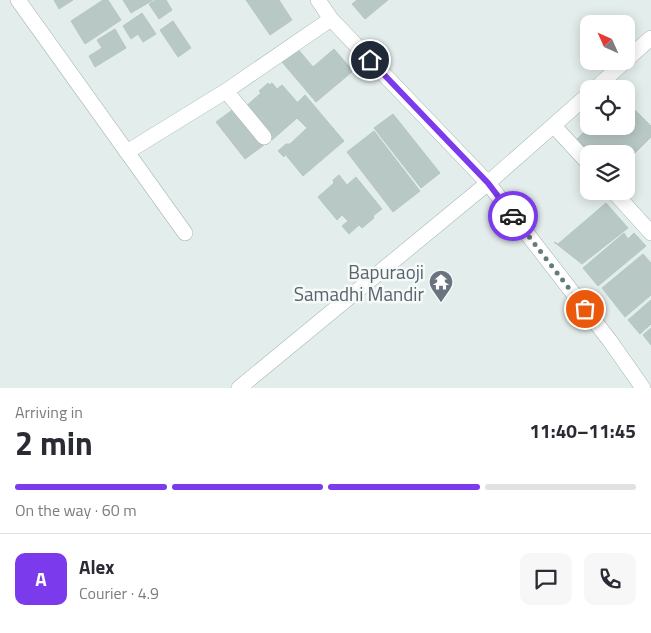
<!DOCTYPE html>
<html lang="en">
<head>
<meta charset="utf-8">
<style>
  :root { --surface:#fff; --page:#f7f7f7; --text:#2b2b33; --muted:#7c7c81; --line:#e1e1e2; --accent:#7c3aed }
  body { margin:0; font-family:"Titillium Web",sans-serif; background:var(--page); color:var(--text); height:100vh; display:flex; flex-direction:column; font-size:19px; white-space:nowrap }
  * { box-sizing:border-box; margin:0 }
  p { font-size:16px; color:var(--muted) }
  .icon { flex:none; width:28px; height:28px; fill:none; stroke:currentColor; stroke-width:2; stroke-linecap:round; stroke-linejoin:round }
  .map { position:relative; height:388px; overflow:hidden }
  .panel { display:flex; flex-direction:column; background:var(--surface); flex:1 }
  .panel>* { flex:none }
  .needle { width:32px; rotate:315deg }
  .fabs { position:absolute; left:580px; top:15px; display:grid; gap:10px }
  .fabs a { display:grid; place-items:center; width:55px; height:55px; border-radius:10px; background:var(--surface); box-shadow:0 2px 12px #0003; font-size:25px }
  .pin { position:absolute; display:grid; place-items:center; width:42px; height:42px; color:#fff; margin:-21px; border:2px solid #fff; border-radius:50%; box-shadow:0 1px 5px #0007 }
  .courier { position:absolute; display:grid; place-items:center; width:50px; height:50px; margin:-25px; border:4px solid #7c3aed; border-radius:50%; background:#fff; color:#222; box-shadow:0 1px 6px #0007 }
  .overview em { font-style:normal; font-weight:700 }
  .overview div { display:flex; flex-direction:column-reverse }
  .overview { display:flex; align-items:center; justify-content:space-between; height:85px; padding:0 15px }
  h1 { font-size:32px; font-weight:700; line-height:38px }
  .bar { display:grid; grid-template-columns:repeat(4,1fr); gap:8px 5px; align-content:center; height:60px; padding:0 15px }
  .bar i { height:6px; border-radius:4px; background:var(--line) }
  .bar .active { background:var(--accent) }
  .bar p { grid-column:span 4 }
  .line { display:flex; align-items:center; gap:12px; padding:0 15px; border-top:1px solid var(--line) }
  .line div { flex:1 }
  .round { display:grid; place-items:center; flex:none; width:52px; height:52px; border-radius:10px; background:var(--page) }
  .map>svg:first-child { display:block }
  .building { fill:#b8c8c5; stroke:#b5c7c4 }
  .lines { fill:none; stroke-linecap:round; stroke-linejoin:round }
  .street-casing { stroke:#a5b5b4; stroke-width:16 }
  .street { stroke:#fff; stroke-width:15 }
  .done { stroke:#667c7b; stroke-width:5; stroke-dasharray:0 9 }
  .route { stroke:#7c3aed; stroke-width:6 }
  .labels { text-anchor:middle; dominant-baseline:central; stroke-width:5; stroke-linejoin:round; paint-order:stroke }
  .worship-label { font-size:19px; fill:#5b616d; stroke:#f4faf8; text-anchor:end }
</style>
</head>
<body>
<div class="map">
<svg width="651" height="388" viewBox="0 0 651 388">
  <rect width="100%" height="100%" fill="#e3edeb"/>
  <g class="building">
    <polygon points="54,0 73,0 59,9"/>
    <polygon points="103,0 108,0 121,20 85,44 71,21"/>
    <polygon points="123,0 153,0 131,13"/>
    <polygon points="156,0 166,0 172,10 159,19 149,4"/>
    <polygon points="246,0 279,0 292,20 270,35"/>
    <polygon points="357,0 388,0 365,19 352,4"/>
    <polygon points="142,13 156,34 143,42 138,34 131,39 123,26"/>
    <polygon points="173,21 191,48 178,57 160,30"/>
    <polygon points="115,29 126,48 95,67 89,56 102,48 97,40"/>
    <polygon points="297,48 313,67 334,49 353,71 316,102 282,62"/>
    <polygon points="268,83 269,85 272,83 277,89 282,85 305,111 272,140 244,108 261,93 259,91"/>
    <polygon points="305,95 344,141 303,176 285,154 284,157 278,151 286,144 290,144 307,128 297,118 305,111 297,103"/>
    <polygon points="626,101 651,126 651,137 626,162 626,154 592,154 577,139 590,126 626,126"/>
    <polygon points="235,108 264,145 245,159 216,122"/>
    <polygon points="393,114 440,173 421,188 374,128"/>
    <polygon points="374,131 420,191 393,212 347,152"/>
    <polygon points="339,175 347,185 356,177 382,209 373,216 374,218 362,228 359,225 349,234 342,226 348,221 342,215 337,220 318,197 334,183 333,180"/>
    <polygon points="606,203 628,228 582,264 554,242 558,244"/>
    <polygon points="624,233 628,239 634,233 646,246 598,286 583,268"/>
    <polygon points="643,254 651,263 651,295 625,317 602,288"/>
    <polygon points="651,300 651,324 640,334 628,320"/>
    <polygon points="651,328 651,345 643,335"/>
  </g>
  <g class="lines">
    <defs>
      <g id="street">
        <polyline points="18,0 185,233"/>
        <polyline points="318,0 331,19 488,183 610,341 643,388"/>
        <polyline points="626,60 651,38"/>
        <polyline points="595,89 625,61"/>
        <polyline points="226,91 264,137"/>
        <polyline points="554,126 589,164"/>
        <polyline points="127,152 226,91 331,19"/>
        <polyline points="613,191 651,233"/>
        <polyline points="239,388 488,183 589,94"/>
      </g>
    </defs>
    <use href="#street" class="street-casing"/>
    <use href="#street" class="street"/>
  </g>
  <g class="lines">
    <polyline class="done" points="513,216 585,309"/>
    <polyline class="route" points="370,60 488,183 513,216"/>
  </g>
  <defs>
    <symbol id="temple-pin" viewBox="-11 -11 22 30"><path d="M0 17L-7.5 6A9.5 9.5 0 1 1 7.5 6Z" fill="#6b7280" stroke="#f4faf8"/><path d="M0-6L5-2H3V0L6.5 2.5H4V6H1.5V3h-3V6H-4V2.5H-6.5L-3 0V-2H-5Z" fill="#fff"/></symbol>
  </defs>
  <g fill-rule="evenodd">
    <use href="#temple-pin" x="427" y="268" width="28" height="38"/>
  </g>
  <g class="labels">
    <g class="worship-label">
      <text x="424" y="271">Bapuraoji<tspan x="424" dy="22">Samadhi Mandir</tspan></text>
    </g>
  </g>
</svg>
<div class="fabs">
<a><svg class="needle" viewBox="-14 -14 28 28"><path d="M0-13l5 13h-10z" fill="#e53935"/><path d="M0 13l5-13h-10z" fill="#7c7c81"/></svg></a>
<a><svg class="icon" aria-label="locate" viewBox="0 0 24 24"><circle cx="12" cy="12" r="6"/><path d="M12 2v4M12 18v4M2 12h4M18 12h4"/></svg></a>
<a><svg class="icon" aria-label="layers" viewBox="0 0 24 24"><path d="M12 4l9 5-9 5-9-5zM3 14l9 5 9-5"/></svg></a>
</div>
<div class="pin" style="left:585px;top:309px;background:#ea580c"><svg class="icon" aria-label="bag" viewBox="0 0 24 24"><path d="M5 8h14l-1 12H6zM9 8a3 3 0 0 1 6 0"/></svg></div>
<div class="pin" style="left:370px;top:60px;background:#1f2937"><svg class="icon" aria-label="home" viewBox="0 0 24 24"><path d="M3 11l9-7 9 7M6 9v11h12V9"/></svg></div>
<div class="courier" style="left:513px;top:216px"><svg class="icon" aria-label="car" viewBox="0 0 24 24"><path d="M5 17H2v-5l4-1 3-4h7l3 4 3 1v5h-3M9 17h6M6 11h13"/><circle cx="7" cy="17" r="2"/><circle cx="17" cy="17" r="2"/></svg></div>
</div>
<section class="panel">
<div class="overview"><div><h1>2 min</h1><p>Arriving in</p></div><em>11:40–11:45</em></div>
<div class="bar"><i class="active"></i><i class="active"></i><i class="active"></i><i></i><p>On the way · 60 m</p></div>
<div class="line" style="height:90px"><b class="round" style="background:var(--accent);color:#fff">A</b><div><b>Alex</b><p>Courier · 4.9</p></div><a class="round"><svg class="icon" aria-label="chat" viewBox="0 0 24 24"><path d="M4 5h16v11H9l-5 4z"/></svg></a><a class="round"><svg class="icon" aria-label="phone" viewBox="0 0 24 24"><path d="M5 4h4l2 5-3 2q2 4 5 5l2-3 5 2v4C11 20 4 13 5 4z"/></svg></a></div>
</section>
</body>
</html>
